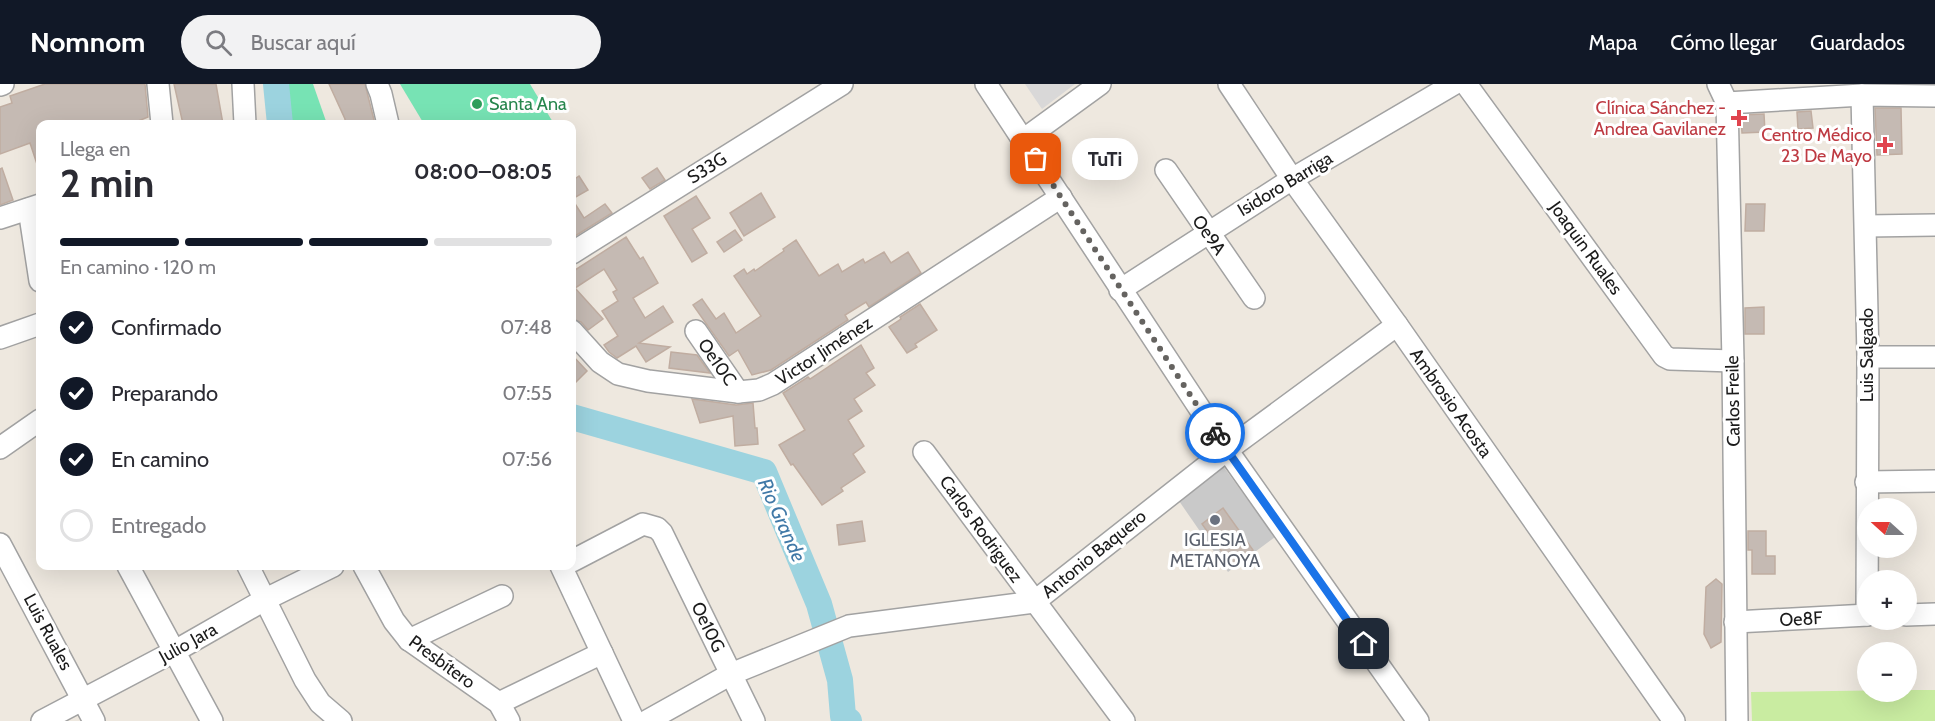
<!DOCTYPE html>
<html lang="es">
<head>
<meta charset="utf-8">
<style>
  :root { --surface:#fff; --page:#f2f2f3; --text:#2b2b33; --muted:#7c7c81; --line:#e1e1e2; --accent:#111827 }
  body { margin:0; font-family:Cabin,sans-serif; background:var(--page); color:var(--text); height:100vh; display:flex; flex-direction:column; font-size:22px; white-space:nowrap }
  * { box-sizing:border-box; margin:0 }
  p { font-size:20px; color:var(--muted) }
  .icon { flex:none; width:33px; height:33px; fill:none; stroke:currentColor; stroke-width:2; stroke-linecap:round; stroke-linejoin:round }
  .map { position:relative; flex:1; overflow:hidden }
  .details { position:absolute; left:36px; top:36px; width:540px; height:450px; display:flex; flex-direction:column; background:var(--surface); border-radius:12px; box-shadow:0 6px 24px #0002 }
  .details>* { flex:none }
  .needle { width:39px; rotate:291deg }
  .controls { position:absolute; left:1857px; top:414px; display:grid; gap:12px }
  .controls a { display:grid; place-items:center; width:60px; height:60px; border-radius:50%; background:var(--surface); box-shadow:0 6px 24px #0002; font-size:30px }
  .pin { position:absolute; display:grid; place-items:center; width:51px; height:51px; color:#fff; margin:-26px; border-radius:12px; box-shadow:0 3px 9px #0006 }
  .courier { position:absolute; display:grid; place-items:center; width:60px; height:60px; margin:-30px; border:4px solid #1a73e8; border-radius:50%; background:#fff; color:#222; box-shadow:0 2px 8px #0007 }
  .bubble { position:absolute; height:42px; border-radius:21px; background:var(--surface); box-shadow:0 6px 24px #0002; font-size:20px; font-weight:700; line-height:42px; text-align:center }
  .headline em { font-style:normal; font-weight:700 }
  .headline div { display:flex; flex-direction:column-reverse }
  .headline { display:flex; align-items:center; justify-content:space-between; height:102px; padding:0 24px }
  h1 { font-size:39px; font-weight:700; line-height:45px }
  .bar { display:grid; grid-template-columns:repeat(4,1fr); gap:9px 6px; align-content:center; height:72px; padding:0 24px }
  .bar i { height:8px; border-radius:4px; background:var(--line) }
  .bar .selected { background:var(--accent) }
  .bar p { grid-column:span 4 }
  ol { padding:0 24px; list-style:none }
  li { display:flex; align-items:center; gap:18px; height:66px }
  li p { margin-inline-start:auto }
  li .icon { padding:6px; border-radius:50%; background:var(--accent); color:#fff; stroke-width:4 }
  li:last-child { color:var(--muted) }
  li i { width:33px; height:33px; border:3px solid var(--line); border-radius:50% }
  header { display:flex; align-items:center; gap:36px; box-sizing:border-box; height:84px; padding:0 30px; background:var(--accent); color:#fff }
  header strong { font-size:28px }
  nav { display:flex; gap:33px; margin-inline-start:auto; font-size:21px }
  .search { width:420px; height:54px; background:var(--page); display:flex; align-items:center; gap:15px; box-sizing:border-box; padding:0 21px; border-radius:33px; color:var(--muted); font-size:22px }
  .map>svg:first-child { display:block }
  .residential { fill:#d9d8d8 }
  .religious { fill:#c9c9c9 }
  .grass { fill:#c9eca1 }
  .pitch { fill:#77e3b4 }
  .lines { fill:none; stroke-linecap:round; stroke-linejoin:round }
  .river { stroke:#9cd3df; stroke-width:26 }
  .building { fill:#c5bab3; stroke:#c0ada1; stroke-width:1.5 }
  .minor-casing { stroke:#a2a2a2; stroke-width:24 }
  .minor { stroke:#fff; stroke-width:21 }
  .done { stroke:#656360; stroke-width:6; stroke-dasharray:0 10.8 }
  .route { stroke:#1a73e8; stroke-width:8 }
  .leisure-dot { fill:#2e9e5b; stroke:#fff; stroke-width:2 }
  .health-dot { fill:#e0444e; stroke:#fff; stroke-width:2 }
  .worship-dot { fill:#6b7280; stroke:#fff; stroke-width:2 }
  .labels { text-anchor:middle; dominant-baseline:central; stroke-width:6; stroke-linejoin:round; paint-order:stroke }
  .leisure-label { font-size:18px; fill:#27864d; stroke:#fff; text-anchor:start }
  .health-label { font-size:18px; fill:#be3a42; stroke:#fff; text-anchor:end }
  .street-label { font-size:18px; fill:#1b1b1b; stroke:#fff }
  .worship-label { font-size:18px; fill:#5b616d; stroke:#fff }
  .water-label { font-size:20px; font-style:italic; fill:#4079a7; stroke:#fff }
</style>
</head>
<body>
<header>
<strong>Nomnom</strong>
<div class="search"><svg class="icon" aria-label="search" viewBox="0 0 24 24"><circle cx="10" cy="10" r="6"/><path d="M15 15l6 6"/></svg>Buscar aquí</div>
<nav><a>Mapa</a><a>Cómo llegar</a><a>Guardados</a></nav>
</header>
<div class="map">
<svg width="1935" height="637" viewBox="0 0 1935 637">
  <rect width="100%" height="100%" fill="#eee8df"/>
  <polygon class="residential" points="1025,0 1075,0 1042,25"/>
  <polygon class="religious" points="1223,382 1275,453 1228,488 1177,414"/>
  <polygon class="grass" points="1907,606 1935,606 1935,637 1752,637 1751,608"/>
  <g class="pitch">
    <polygon points="285,0 313,0 327,40 293,40 280,2"/>
    <polygon points="400,0 530,0 554,40 424,40"/>
  </g>
  <g class="lines">
    <g class="river">
      <polyline points="276,0 280,40"/>
      <polyline points="572,333 764,388 819,520 840,596 843,632 849,637"/>
    </g>
  </g>
  <g class="building">
    <polygon points="45,0 145,0 148,33 131,40 40,40 40,85 39,86 30,59 0,70 0,23 12,19 10,12"/>
    <polygon points="174,0 216,0 223,40 183,40"/>
    <polygon points="329,0 365,0 375,40 345,40 345,35"/>
    <polygon points="1875,24 1901,24 1902,70 1877,71"/>
    <polygon points="1811,27 1813,44 1798,45 1797,28"/>
    <polygon points="1764,30 1765,48 1742,49 1741,31"/>
    <polygon points="2,84 13,116 0,121 0,85"/>
    <polygon points="657,84 665,96 650,105 642,94"/>
    <polygon points="579,92 588,106 572,115 584,134 605,120 612,129 572,154 572,97"/>
    <polygon points="761,109 775,133 744,152 730,129"/>
    <polygon points="696,112 710,134 692,145 707,169 692,178 664,132"/>
    <polygon points="1746,120 1765,120 1764,147 1745,147"/>
    <polygon points="735,146 742,156 724,168 717,158"/>
    <polygon points="626,153 640,175 643,173 658,199 633,214 645,234 663,222 673,238 639,259 670,263 646,278 636,262 617,274 609,268 604,261 618,252 602,227 618,217 613,208 617,206 604,185 575,204 603,235 588,246 581,238 572,235 572,188"/>
    <polygon points="796,156 819,192 838,180 842,188 863,175 865,179 884,168 891,179 908,168 921,189 869,223 866,218 845,231 848,236 771,286 752,291 738,266 729,272 693,221 702,215 716,235 724,229 736,249 761,232 734,192 744,185 747,190 754,185 755,187 784,167 783,165"/>
    <polygon points="920,220 937,246 915,260 917,263 907,269 889,243 901,235 900,233"/>
    <polygon points="1764,223 1764,250 1745,250 1745,224"/>
    <polygon points="861,261 874,284 866,289 875,301 854,315 862,327 848,336 864,362 853,370 865,388 841,404 843,407 822,421 793,380 791,381 779,361 805,346 783,309 808,293 810,295"/>
    <polygon points="671,268 697,271 710,289 669,284"/>
    <polygon points="572,271 587,287 572,302"/>
    <polygon points="692,315 736,321 753,319 755,344 757,344 758,360 735,362 733,332 700,339"/>
    <polygon points="1223,424 1253,466 1232,482 1202,440"/>
    <polygon points="862,437 865,457 839,461 837,441"/>
    <polygon points="1748,447 1766,447 1766,472 1775,472 1775,490 1752,490 1752,466 1748,466"/>
    <polygon points="1716,495 1722,500 1721,558 1711,564 1704,550 1706,503"/>
  </g>
  <g class="lines">
    <defs>
      <g id="minor">
        <polyline points="158,0 162,40"/>
        <polyline points="243,0 245,40"/>
        <polyline points="377,0 381,10 388,40"/>
        <polyline points="986,0 1227,366 1418,637"/>
        <polyline points="1229,0 1292,95 1397,241 1674,637"/>
        <polyline points="1466,0 1664,272 1670,275 1733,277"/>
        <polyline points="1718,0 1727,19 1733,277 1737,637"/>
        <polyline points="0,1 3,0"/>
        <polyline points="1862,11 1868,273 1867,531"/>
        <polyline points="1727,19 1862,11 1935,12"/>
        <polyline points="1023,56 1100,0"/>
        <polyline points="1166,86 1254,214"/>
        <polyline points="29,125 40,197"/>
        <polyline points="0,134 40,121"/>
        <polyline points="1866,142 1935,141"/>
        <polyline points="572,169 842,0"/>
        <polyline points="1120,206 1292,95 1454,0"/>
        <polyline points="572,247 600,278 618,290 648,297 738,308 759,306 773,300 1061,113"/>
        <polyline points="696,247 738,308"/>
        <polyline points="0,254 40,240"/>
        <polyline points="1868,273 1935,273"/>
        <polyline points="0,364 40,336"/>
        <polyline points="924,368 1124,637"/>
        <polyline points="1866,398 1935,397"/>
        <polyline points="0,460 94,637"/>
        <polyline points="572,477 643,440 657,444 662,449 754,637"/>
        <polyline points="128,482 212,637"/>
        <polyline points="248,482 305,596 320,619 341,637"/>
        <polyline points="364,482 394,537 409,556 499,619 509,637"/>
        <polyline points="561,482 634,637"/>
        <polyline points="1906,531 1935,530"/>
        <polyline points="1735,538 1868,531"/>
        <polyline points="409,556 502,512"/>
        <polyline points="499,619 602,569"/>
        <polyline points="42,637 175,567 266,515 333,482"/>
        <polyline points="647,637 731,590 849,542 1034,518 1227,366 1397,241"/>
      </g>
    </defs>
    <use href="#minor" class="minor-casing"/>
    <use href="#minor" class="minor"/>
  </g>
  <g class="lines">
    <polyline class="done" points="1036,75 1215,349"/>
    <polyline class="route" points="1215,349 1364,560"/>
  </g>
  <circle class="leisure-dot" cx="477" cy="20" r="6"/>
  <g class="health-dot">
    <path d="M1736 25h6v6h6v6h-6v6h-6v-6h-6v-6h6z"/>
    <path d="M1882 52h6v6h6v6h-6v6h-6v-6h-6v-6h6z"/>
  </g>
  <circle class="worship-dot" cx="1215" cy="436" r="6"/>
  <g class="labels">
    <g class="leisure-label">
      <text x="489" y="20">Santa Ana</text>
    </g>
    <g class="health-label">
      <text x="1726" y="24">Clínica Sánchez -<tspan x="1726" dy="21">Andrea Gavilanez</tspan></text>
      <text x="1872" y="51">Centro Médico<tspan x="1872" dy="21">23 De Mayo</tspan></text>
    </g>
    <g class="street-label">
      <text transform="translate(707 84) rotate(-32)">S33G</text>
      <text transform="translate(1285 100) rotate(-31)">Isidoro Barriga</text>
      <text transform="translate(1209 151) rotate(55)">Oe9A</text>
      <text transform="translate(1586 164) rotate(54)">Joaquin Ruales</text>
      <text transform="translate(824 267) rotate(-33)">Victor Jiménez</text>
      <text transform="translate(1867 271) rotate(-90)">Luis Salgado</text>
      <text transform="translate(717 278) rotate(55)">Oe10C</text>
      <text transform="translate(1733 317) rotate(-91)">Carlos Freile</text>
      <text transform="translate(1451 319) rotate(55)">Ambrosio Acosta</text>
      <text transform="translate(981 445) rotate(54)">Carlos Rodriguez</text>
      <text transform="translate(1094 470) rotate(-39)">Antonio Baquero</text>
      <text transform="translate(1801 535) rotate(-3)">Oe8F</text>
      <text transform="translate(708 543) rotate(64)">Oe10G</text>
      <text transform="translate(48 548) rotate(62)">Luis Ruales</text>
      <text transform="translate(188 559) rotate(-29)">Julio Jara</text>
      <text transform="translate(442 578) rotate(36)">Presbítero</text>
    </g>
    <g class="worship-label">
      <text x="1215" y="456">IGLESIA<tspan x="1215" dy="21">METANOYA</tspan></text>
    </g>
    <g class="water-label">
      <text transform="translate(782 436) rotate(66)">Rio Grande</text>
    </g>
  </g>
</svg>
<div class="controls">
<a><svg class="needle" viewBox="-14 -14 28 28"><path d="M0-13l5 13h-10z" fill="#e53935"/><path d="M0 13l5-13h-10z" fill="#7c7c81"/></svg></a>
<a>+</a>
<a>−</a>
</div>
<div class="pin" style="left:1036px;top:75px;background:#ea580c"><svg class="icon" aria-label="bag" viewBox="0 0 24 24"><path d="M5 8h14l-1 12H6zM9 8a3 3 0 0 1 6 0"/></svg></div>
<div class="pin" style="left:1364px;top:560px;background:#1f2937"><svg class="icon" aria-label="home" viewBox="0 0 24 24"><path d="M3 11l9-7 9 7M6 9v11h12V9"/></svg></div>
<div class="courier" style="left:1215px;top:349px"><svg class="icon" aria-label="bike" viewBox="0 0 24 24"><circle cx="6" cy="16" r="4"/><circle cx="18" cy="16" r="4"/><path d="M6 16l4-8h5l3 8M10 8l3 8H6M13 5h3"/></svg></div>
<div class="bubble" style="left:1072px;top:54px;width:66px">TuTi</div>
<section class="details">
<div class="headline"><div><h1>2 min</h1><p>Llega en</p></div><em>08:00–08:05</em></div>
<div class="bar"><i class="selected"></i><i class="selected"></i><i class="selected"></i><i></i><p>En camino · 120 m</p></div>
<ol>
<li><svg class="icon" aria-label="check" viewBox="0 0 24 24"><path d="M5 12l5 5 9-10"/></svg>Confirmado<p>07:48</p></li>
<li><svg class="icon" aria-label="check" viewBox="0 0 24 24"><path d="M5 12l5 5 9-10"/></svg>Preparando<p>07:55</p></li>
<li><svg class="icon" aria-label="check" viewBox="0 0 24 24"><path d="M5 12l5 5 9-10"/></svg>En camino<p>07:56</p></li>
<li><i></i>Entregado</li>
</ol>
</section>
</div>
</body>
</html>
